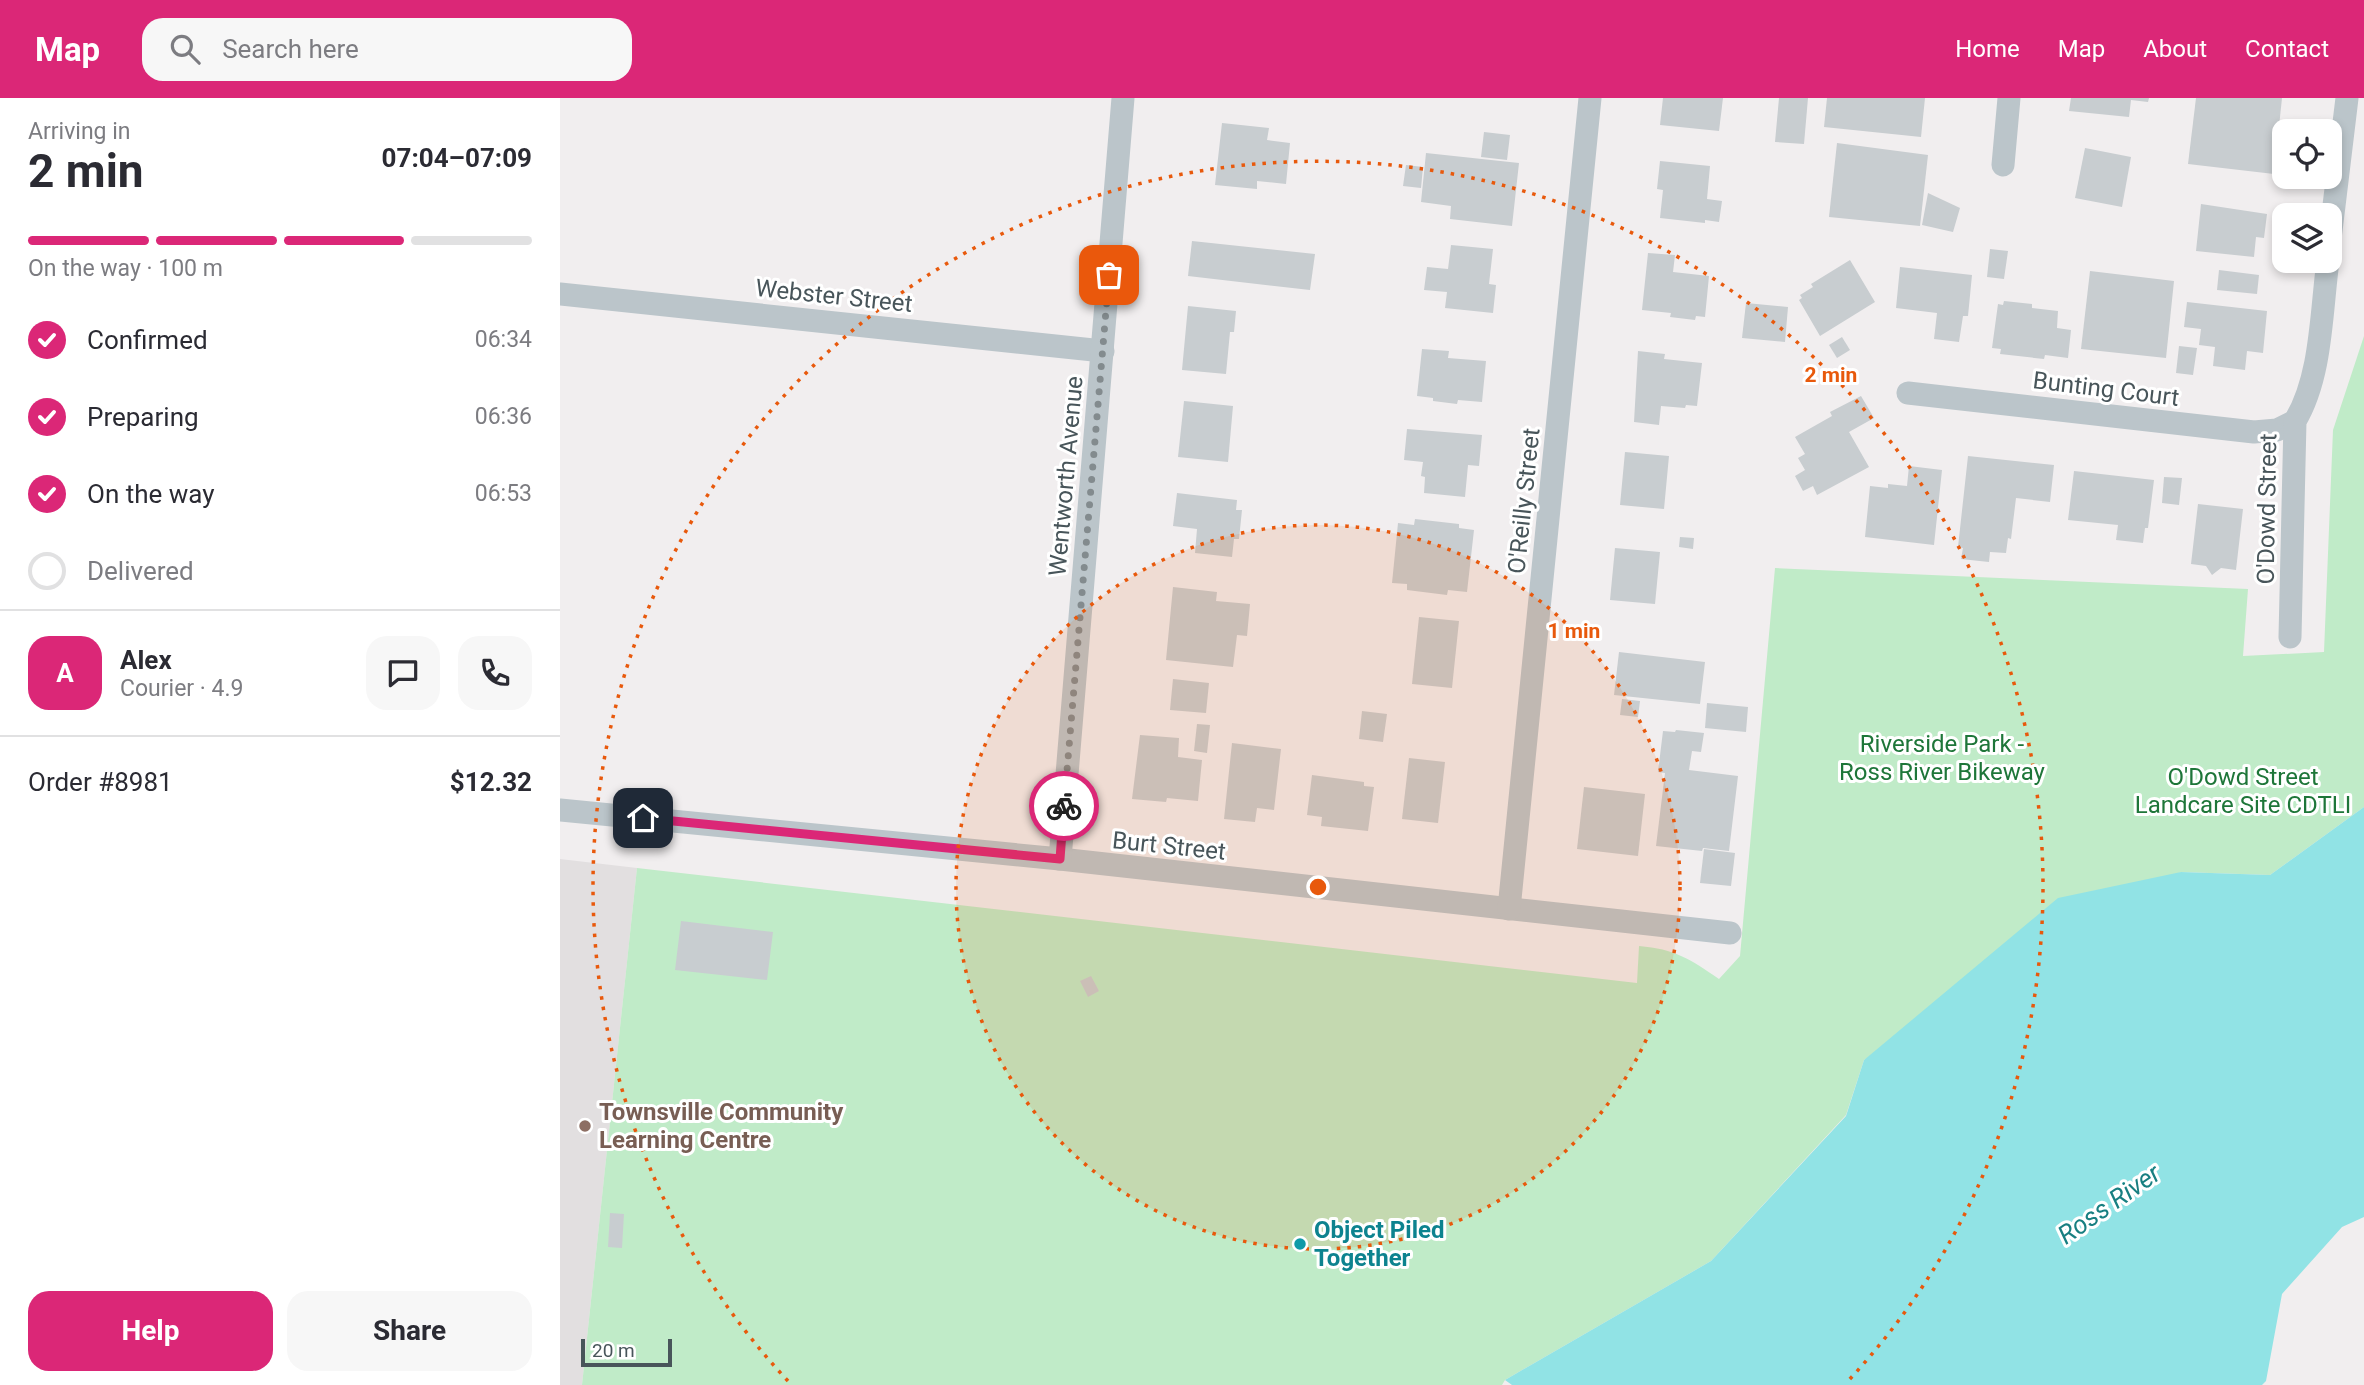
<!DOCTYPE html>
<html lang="en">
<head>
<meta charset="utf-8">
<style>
  :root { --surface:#fff; --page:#f7f7f7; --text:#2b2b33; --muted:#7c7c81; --line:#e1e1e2; --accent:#db2777 }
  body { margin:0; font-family:Roboto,sans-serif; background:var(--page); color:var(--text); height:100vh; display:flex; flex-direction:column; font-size:26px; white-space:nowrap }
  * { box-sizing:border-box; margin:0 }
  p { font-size:23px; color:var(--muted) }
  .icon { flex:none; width:38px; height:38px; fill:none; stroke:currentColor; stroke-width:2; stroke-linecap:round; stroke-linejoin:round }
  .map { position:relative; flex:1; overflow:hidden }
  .sheet { display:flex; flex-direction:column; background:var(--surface); width:560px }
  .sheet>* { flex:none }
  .tools { position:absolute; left:1712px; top:21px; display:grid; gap:14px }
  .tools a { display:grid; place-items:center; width:70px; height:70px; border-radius:14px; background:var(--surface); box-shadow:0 4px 10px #0003; font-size:35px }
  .scale { position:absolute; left:21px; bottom:18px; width:91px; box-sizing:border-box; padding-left:7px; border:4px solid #48555a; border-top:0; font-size:19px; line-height:24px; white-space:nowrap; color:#48555a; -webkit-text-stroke:5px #fff; paint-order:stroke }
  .pin { position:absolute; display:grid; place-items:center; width:60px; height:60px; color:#fff; margin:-30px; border-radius:14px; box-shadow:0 4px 10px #0006 }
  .courier { position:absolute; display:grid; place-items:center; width:70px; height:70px; margin:-35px; border:5px solid #db2777; border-radius:50%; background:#fff; color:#222; box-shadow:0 2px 9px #0007 }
  .summary em { font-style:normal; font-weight:700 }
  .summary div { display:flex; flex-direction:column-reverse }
  .summary { display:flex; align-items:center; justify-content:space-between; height:119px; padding:0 28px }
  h1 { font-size:46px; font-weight:700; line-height:52px }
  .bar { display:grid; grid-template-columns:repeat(4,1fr); gap:10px 7px; align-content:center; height:84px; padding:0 28px }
  .bar i { height:9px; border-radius:5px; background:var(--line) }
  .bar .active { background:var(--accent) }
  .bar p { grid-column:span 4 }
  .line { display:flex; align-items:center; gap:18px; padding:0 28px; border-top:2px solid var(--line) }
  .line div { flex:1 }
  .round { display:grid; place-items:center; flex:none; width:74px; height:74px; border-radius:21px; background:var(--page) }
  ol { padding:0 28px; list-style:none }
  li { display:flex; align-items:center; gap:21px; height:77px }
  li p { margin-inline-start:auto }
  li .icon { padding:7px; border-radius:50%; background:var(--accent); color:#fff; stroke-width:4 }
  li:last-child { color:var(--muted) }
  li i { width:38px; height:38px; border:4px solid var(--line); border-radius:50% }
  .primary-button { display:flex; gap:14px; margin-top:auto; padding:14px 28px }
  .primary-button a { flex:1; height:80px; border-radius:21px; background:var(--accent); color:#fff; font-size:28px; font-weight:700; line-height:80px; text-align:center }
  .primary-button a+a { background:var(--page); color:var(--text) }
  header { display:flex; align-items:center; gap:42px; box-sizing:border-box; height:98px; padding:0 35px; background:var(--accent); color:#fff }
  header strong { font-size:33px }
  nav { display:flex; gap:38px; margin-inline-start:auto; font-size:24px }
  .search { width:490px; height:63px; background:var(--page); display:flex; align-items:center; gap:18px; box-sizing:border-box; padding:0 24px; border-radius:21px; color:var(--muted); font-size:26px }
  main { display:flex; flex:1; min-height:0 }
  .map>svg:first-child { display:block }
  .education { fill:#e2dfe0 }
  .green { fill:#c0ebc8 }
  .water { fill:#91e3e5 }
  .building { fill:#c8cdd0 }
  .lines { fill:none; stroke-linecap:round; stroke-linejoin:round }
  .minor { stroke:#bbc5ca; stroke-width:23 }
  .done { stroke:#838b8e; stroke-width:7; stroke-dasharray:0 12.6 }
  .route { stroke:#db2777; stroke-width:9 }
  .ring { fill:none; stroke:#e8590c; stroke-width:3.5; stroke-dasharray:3.5 7 }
  .education-dot { fill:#8d6e63; stroke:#fff; stroke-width:2.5 }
  .culture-dot { fill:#0f9aa8; stroke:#fff; stroke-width:2.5 }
  .labels { text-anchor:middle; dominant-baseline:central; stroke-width:6; stroke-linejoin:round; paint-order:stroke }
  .street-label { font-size:24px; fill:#48555a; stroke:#fff }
  .park-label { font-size:24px; fill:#1e7639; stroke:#fff }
  .education-label { font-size:24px; font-weight:bold; fill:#785e54; stroke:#fff; text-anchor:start }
  .culture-label { font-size:24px; font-weight:bold; fill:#0d838f; stroke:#fff; text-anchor:start }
  .water-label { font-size:26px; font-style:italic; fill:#177f81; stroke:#fff }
  .centre { fill:#e8590c; stroke:#fff; stroke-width:3.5 }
  .ring-label { font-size:21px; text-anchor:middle; font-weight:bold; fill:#e8590c; stroke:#fff; stroke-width:6; stroke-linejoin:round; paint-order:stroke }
</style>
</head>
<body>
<header>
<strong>Map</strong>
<div class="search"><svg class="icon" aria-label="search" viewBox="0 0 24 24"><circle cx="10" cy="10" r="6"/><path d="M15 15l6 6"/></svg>Search here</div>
<nav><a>Home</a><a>Map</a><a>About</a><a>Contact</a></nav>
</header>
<main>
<section class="sheet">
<div class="summary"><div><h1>2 min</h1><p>Arriving in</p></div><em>07:04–07:09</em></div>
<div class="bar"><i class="active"></i><i class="active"></i><i class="active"></i><i></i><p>On the way · 100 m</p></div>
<ol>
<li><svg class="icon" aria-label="check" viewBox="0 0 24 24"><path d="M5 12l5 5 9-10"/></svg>Confirmed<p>06:34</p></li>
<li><svg class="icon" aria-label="check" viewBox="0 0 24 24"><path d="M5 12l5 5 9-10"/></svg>Preparing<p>06:36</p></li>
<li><svg class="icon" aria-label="check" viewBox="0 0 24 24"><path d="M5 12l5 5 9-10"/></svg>On the way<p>06:53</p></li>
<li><i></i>Delivered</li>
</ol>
<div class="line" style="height:126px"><b class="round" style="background:var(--accent);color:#fff">A</b><div><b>Alex</b><p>Courier · 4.9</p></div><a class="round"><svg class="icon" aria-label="chat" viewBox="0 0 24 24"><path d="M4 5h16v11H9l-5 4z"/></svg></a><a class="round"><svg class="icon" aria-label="phone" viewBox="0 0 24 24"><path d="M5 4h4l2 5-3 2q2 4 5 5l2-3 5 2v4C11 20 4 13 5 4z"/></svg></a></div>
<div class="line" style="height:91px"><div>Order #8981</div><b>$12.32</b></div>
<div class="primary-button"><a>Help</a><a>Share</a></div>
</section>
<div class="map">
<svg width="1804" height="1287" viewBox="0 0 1804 1287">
  <rect width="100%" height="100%" fill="#f1eeef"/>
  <polygon class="education" points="0,761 77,770 22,1287 0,1287"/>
  <path class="green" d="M1804,238V709L1710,777L1621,774L1304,962L1286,1017L1151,1163L945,1282L942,1287H22L77,770L1077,885L1079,848C1115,851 1130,861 1159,881L1180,858L1215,470L1688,491L1683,558L1764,554L1773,332Z"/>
  <polygon class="water" points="1804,709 1804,1119 1782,1129 1722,1196 1706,1283 1702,1287 952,1287 945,1282 1151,1163 1286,1018 1304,962 1498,800 1621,774 1710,777"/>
  <g class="building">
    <polygon points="1103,0 1163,0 1159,33 1100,27"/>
    <polygon points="1219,0 1248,0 1244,46 1215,44"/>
    <polygon points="1267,0 1365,0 1361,39 1264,29"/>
    <polygon points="1511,0 1589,0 1588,4 1571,2 1569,19 1509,13"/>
    <polygon points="1636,0 1722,0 1714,76 1628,66"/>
    <polygon points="662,25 709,30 707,42 730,45 726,86 697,83 697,91 655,87"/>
    <polygon points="924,34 950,37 947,62 921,59"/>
    <polygon points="1277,45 1368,57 1360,128 1269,119"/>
    <polygon points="1525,50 1571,59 1562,109 1515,100"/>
    <polygon points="866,55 959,65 952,128 890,121 891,108 861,104"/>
    <polygon points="1100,63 1150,68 1147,101 1162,103 1159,124 1145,122 1145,125 1100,120 1103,92 1097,91"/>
    <polygon points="846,67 863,69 861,90 843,88"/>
    <polygon points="1368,95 1400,110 1393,134 1362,127"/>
    <polygon points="1641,106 1707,116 1704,140 1696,139 1694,159 1636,153"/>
    <polygon points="632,143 755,156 750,192 628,178"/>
    <polygon points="891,147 933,151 929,186 936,187 933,215 885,210 887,194 864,192 867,169 888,171"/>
    <polygon points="1430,151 1448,153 1444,181 1427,179"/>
    <polygon points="1088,155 1115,157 1113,174 1149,178 1145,219 1136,218 1135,222 1110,219 1111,215 1082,212"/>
    <polygon points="1290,162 1315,204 1260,238 1239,202 1242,200 1240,197 1253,189 1251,186"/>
    <polygon points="1340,169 1412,177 1408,218 1403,218 1399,244 1374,241 1377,215 1336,210"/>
    <polygon points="1659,172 1699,177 1697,196 1657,192"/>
    <polygon points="1530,173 1614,183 1606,260 1521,251"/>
    <polygon points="1444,203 1472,206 1472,210 1498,213 1497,230 1511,232 1508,260 1485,257 1484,261 1440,256 1441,251 1432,250 1438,206 1443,207"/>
    <polygon points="1627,204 1707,213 1703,255 1687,253 1685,272 1653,268 1655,249 1639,247 1641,231 1624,229"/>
    <polygon points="1186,205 1228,209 1225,244 1182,240"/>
    <polygon points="628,208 676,213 674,234 670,234 666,276 622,272"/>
    <polygon points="1282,239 1290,252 1277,260 1269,247"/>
    <polygon points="1619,248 1637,250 1633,277 1616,275"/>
    <polygon points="862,251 889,253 888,260 926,263 922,304 898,302 897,306 873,303 873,300 857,298"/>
    <polygon points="1078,253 1105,256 1104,261 1142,265 1137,308 1126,307 1125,310 1101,308 1099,327 1074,324"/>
    <polygon points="1301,298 1314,320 1289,334 1309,369 1257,397 1253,388 1243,393 1235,378 1245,372 1238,360 1245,356 1235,339 1272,318 1270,314"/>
    <polygon points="624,303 673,308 668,364 618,359"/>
    <polygon points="847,331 922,337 919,368 908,367 905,399 864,395 865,379 861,378 863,364 844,362"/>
    <polygon points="1065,354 1109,358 1104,411 1060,407"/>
    <polygon points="1408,358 1494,367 1490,404 1456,400 1451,441 1448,440 1446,455 1430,454 1429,464 1401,461 1403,450 1398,449"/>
    <polygon points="1349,368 1382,372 1374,447 1305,439 1310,388 1328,390 1328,386 1347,388"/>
    <polygon points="1514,373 1594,382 1588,430 1585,430 1583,445 1556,442 1558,427 1508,422"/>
    <polygon points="1604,379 1622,380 1619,407 1602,405"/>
    <polygon points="617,395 677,402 676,412 682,412 679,441 674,441 672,459 635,455 637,431 613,428"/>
    <polygon points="1638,406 1683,411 1676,472 1661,470 1652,477 1646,468 1631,466"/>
    <polygon points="855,421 899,426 899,430 914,432 907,494 888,492 887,497 847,492 847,486 832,485 838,425 854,427"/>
    <polygon points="1120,439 1134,440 1133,451 1119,449"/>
    <polygon points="1055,450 1100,454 1095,506 1050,502"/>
    <polygon points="613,489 657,494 656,503 690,506 687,538 677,537 673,569 606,562"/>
    <polygon points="859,519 899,523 892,590 852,586"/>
    <polygon points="1059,554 1145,564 1140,606 1054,597"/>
    <polygon points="613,581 649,585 646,615 610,612"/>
    <polygon points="1062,601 1080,603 1078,619 1060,617"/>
    <polygon points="1147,605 1188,609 1186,634 1145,630"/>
    <polygon points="802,613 827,616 823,644 799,641"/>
    <polygon points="637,626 650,627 647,655 634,653"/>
    <polygon points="1116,632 1144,635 1141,654 1132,653 1129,672 1178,678 1169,753 1143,750 1142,753 1096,748 1105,675 1098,674 1103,633 1115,634"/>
    <polygon points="580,637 619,640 618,659 642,662 638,703 607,700 606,704 572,701"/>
    <polygon points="672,645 721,651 714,712 697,710 695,724 664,721"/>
    <polygon points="849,660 885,664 878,725 842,721"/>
    <polygon points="752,677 804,684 804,688 814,689 808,733 761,728 762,719 747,717"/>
    <polygon points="1024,689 1085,696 1078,758 1017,751"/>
    <polygon points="1144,751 1175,755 1171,788 1140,785"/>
    <polygon points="121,823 213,834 207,882 115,872"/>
    <polygon points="531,878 539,893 528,899 520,883"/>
    <polygon points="50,1115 64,1116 62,1150 48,1149"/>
  </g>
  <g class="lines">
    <g class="minor">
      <polyline points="1443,67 1449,0"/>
      <polyline points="1769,149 1787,0"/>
      <polyline points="0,196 543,253"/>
      <polyline points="1348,295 1694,334 1717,332 1735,323"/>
      <path d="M1730,539L1735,323C1762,278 1761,214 1768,163"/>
      <polyline points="0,712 500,761 1170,835"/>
      <polyline points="500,761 563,0"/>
      <polyline points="949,811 1030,0"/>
    </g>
  </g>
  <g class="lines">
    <polyline class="done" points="504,708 549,177"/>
    <polyline class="route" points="83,720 500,761 504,708"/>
  </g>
  <circle cx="758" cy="789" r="362" fill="#e8590c" fill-opacity=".12"/>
  <g class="ring">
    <circle cx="758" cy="789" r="362"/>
    <path d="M228 1283A725 725 0 1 1 1288 1283"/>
  </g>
  <circle class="education-dot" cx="25" cy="1028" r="7"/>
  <circle class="culture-dot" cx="740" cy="1146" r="7"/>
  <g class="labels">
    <g class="street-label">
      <text transform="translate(274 198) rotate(6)">Webster Street</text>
      <text transform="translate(1546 291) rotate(7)">Bunting Court</text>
      <text transform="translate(506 378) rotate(-85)">Wentworth Avenue</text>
      <text transform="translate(964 403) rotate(-84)">O'Reilly Street</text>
      <text transform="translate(1707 411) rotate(-89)">O'Dowd Street</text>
      <text transform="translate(609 748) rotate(6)">Burt Street</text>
    </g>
    <g class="park-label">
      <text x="1382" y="646">Riverside Park -<tspan x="1382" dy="28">Ross River Bikeway</tspan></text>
      <text x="1683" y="679">O'Dowd Street<tspan x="1683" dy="28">Landcare Site CDTLI</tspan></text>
    </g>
    <g class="education-label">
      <text x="39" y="1014">Townsville Community<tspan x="39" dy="28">Learning Centre</tspan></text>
    </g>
    <g class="culture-label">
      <text x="754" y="1132">Object Piled<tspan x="754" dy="28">Together</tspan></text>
    </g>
    <g class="water-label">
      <text transform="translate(1549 1106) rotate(-35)">Ross River</text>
    </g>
  </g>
  <circle cx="758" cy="789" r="10" class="centre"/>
  <g class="ring-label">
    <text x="1271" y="284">2 min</text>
    <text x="1014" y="540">1 min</text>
  </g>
</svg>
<div class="tools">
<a><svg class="icon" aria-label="locate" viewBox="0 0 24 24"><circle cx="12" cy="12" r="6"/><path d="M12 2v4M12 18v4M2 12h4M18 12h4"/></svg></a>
<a><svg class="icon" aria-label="layers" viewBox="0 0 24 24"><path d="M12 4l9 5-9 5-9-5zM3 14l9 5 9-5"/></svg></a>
</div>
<div class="scale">20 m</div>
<div class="pin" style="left:549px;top:177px;background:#ea580c"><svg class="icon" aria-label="bag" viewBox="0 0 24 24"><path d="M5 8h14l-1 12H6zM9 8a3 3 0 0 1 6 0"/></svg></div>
<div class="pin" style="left:83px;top:720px;background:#1f2937"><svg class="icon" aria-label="home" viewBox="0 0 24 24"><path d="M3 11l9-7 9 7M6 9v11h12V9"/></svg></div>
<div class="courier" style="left:504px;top:708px"><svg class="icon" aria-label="bike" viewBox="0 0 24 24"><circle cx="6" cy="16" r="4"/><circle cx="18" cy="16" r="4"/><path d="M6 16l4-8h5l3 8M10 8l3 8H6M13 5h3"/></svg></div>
</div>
</main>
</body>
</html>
